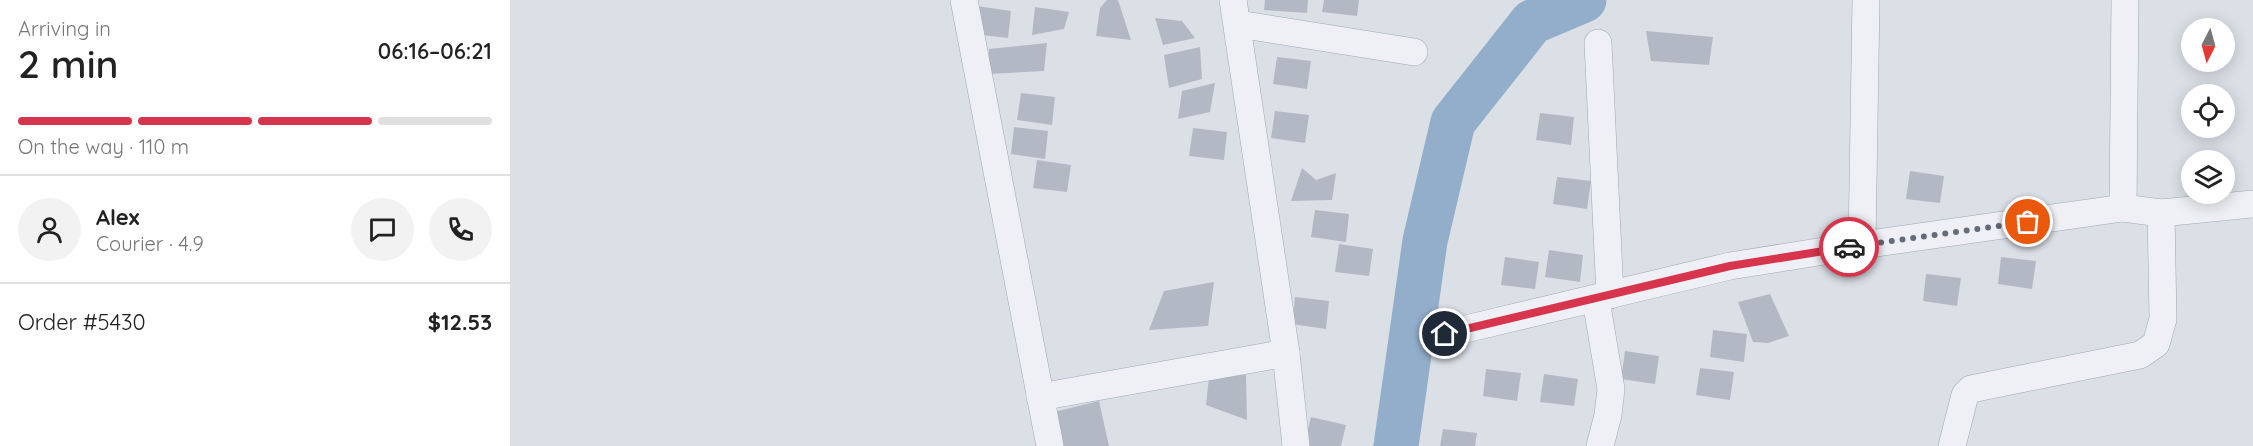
<!DOCTYPE html>
<html lang="en">
<head>
<meta charset="utf-8">
<style>
  :root { --surface:#fff; --page:#f2f2f2; --text:#222; --muted:#767676; --line:#e0e0e0; --accent:#d7354d }
  body { margin:0; font-family:Quicksand,sans-serif; background:var(--page); color:var(--text); height:100vh; display:flex; flex-direction:column; font-size:22px; white-space:nowrap }
  * { box-sizing:border-box; margin:0 }
  p { font-size:20px; color:var(--muted) }
  .icon { flex:none; width:33px; height:33px; fill:none; stroke:currentColor; stroke-width:2; stroke-linecap:round; stroke-linejoin:round }
  .map { position:relative; flex:1; overflow:hidden }
  .drawer { display:flex; flex-direction:column; background:var(--surface); width:510px }
  .drawer>* { flex:none }
  .needle { width:39px; rotate:186deg }
  .fabs { position:absolute; left:1671px; top:18px; display:grid; gap:12px }
  .fabs a { display:grid; place-items:center; width:54px; height:54px; border-radius:50%; background:var(--surface); box-shadow:0 3px 15px #0003; font-size:30px }
  .pin { position:absolute; display:grid; place-items:center; width:51px; height:51px; color:#fff; margin:-26px; border:3px solid #fff; border-radius:50%; box-shadow:0 2px 6px #0007 }
  .courier { position:absolute; display:grid; place-items:center; width:60px; height:60px; margin:-30px; border:4px solid #d7354d; border-radius:50%; background:#fff; color:#222; box-shadow:0 2px 8px #0007 }
  .headline em { font-style:normal; font-weight:600 }
  .headline div { display:flex; flex-direction:column-reverse }
  .headline { display:flex; align-items:center; justify-content:space-between; height:102px; padding:0 18px }
  h1 { font-size:39px; font-weight:600; line-height:45px }
  .bar { display:grid; grid-template-columns:repeat(4,1fr); gap:9px 6px; align-content:center; height:72px; padding:0 18px }
  .bar i { height:8px; border-radius:4px; background:var(--line) }
  .bar .on { background:var(--accent) }
  .bar p { grid-column:span 4 }
  .line { display:flex; align-items:center; gap:15px; padding:0 18px; border-top:2px solid var(--line) }
  .line div { flex:1 }
  .round { display:grid; place-items:center; flex:none; width:63px; height:63px; border-radius:32px; background:var(--page) }
  main { display:flex; flex:1; min-height:0 }
  .map>svg:first-child { display:block }
  .lines { fill:none; stroke-linecap:round; stroke-linejoin:round }
  .river { stroke:#93aeca; stroke-width:45 }
  .building { fill:#b2b9c4 }
  .minor-casing { stroke:#a0a7b1; stroke-width:28 }
  .minor { stroke:#eef0f5; stroke-width:27 }
  .done { stroke:#646c79; stroke-width:6; stroke-dasharray:0 10.8 }
  .route { stroke:#d7354d; stroke-width:8 }
</style>
</head>
<body>
<main>
<section class="drawer">
<div class="headline"><div><h1>2 min</h1><p>Arriving in</p></div><em>06:16–06:21</em></div>
<div class="bar"><i class="on"></i><i class="on"></i><i class="on"></i><i></i><p>On the way · 110 m</p></div>
<div class="line" style="height:108px"><a class="round"><svg class="icon" aria-label="person" viewBox="0 0 24 24"><circle cx="12" cy="8" r="4"/><path d="M4 21q1-7 8-7t8 7"/></svg></a><div><b>Alex</b><p>Courier · 4.9</p></div><a class="round"><svg class="icon" aria-label="chat" viewBox="0 0 24 24"><path d="M4 5h16v11H9l-5 4z"/></svg></a><a class="round"><svg class="icon" aria-label="phone" viewBox="0 0 24 24"><path d="M5 4h4l2 5-3 2q2 4 5 5l2-3 5 2v4C11 20 4 13 5 4z"/></svg></a></div>
<div class="line" style="height:78px"><div>Order #5430</div><b>$12.53</b></div>
</section>
<div class="map">
<svg width="1743" height="446" viewBox="0 0 1743 446">
  <rect width="100%" height="100%" fill="#dbe0e7"/>
  <g class="lines">
    <polyline class="river" points="886,446 915,241 943,122 1022,22 1074,0"/>
  </g>
  <g class="building">
    <polygon points="597,0 608,0 621,40 586,36 590,8"/>
    <polygon points="755,0 798,0 797,13 754,10"/>
    <polygon points="814,0 849,0 847,16 812,12"/>
    <polygon points="467,6 501,11 498,38 463,34"/>
    <polygon points="525,7 559,12 554,29 522,35"/>
    <polygon points="645,18 672,21 685,38 653,45"/>
    <polygon points="1136,31 1203,37 1199,65 1141,61"/>
    <polygon points="537,43 534,71 478,74 479,49"/>
    <polygon points="690,47 692,79 659,88 654,55"/>
    <polygon points="767,57 801,61 797,89 763,84"/>
    <polygon points="705,83 700,112 668,119 672,91"/>
    <polygon points="511,93 545,97 542,125 507,120"/>
    <polygon points="765,111 799,115 795,143 761,138"/>
    <polygon points="1030,113 1064,117 1061,145 1026,140"/>
    <polygon points="504,127 538,131 535,159 501,154"/>
    <polygon points="683,128 717,132 714,160 679,156"/>
    <polygon points="527,160 561,165 557,192 523,188"/>
    <polygon points="792,168 806,180 826,173 822,200 781,201"/>
    <polygon points="1400,171 1434,176 1430,203 1396,199"/>
    <polygon points="1047,177 1081,181 1077,209 1043,204"/>
    <polygon points="805,210 839,214 836,242 801,237"/>
    <polygon points="829,244 863,249 859,276 825,272"/>
    <polygon points="1039,250 1073,255 1070,282 1035,277"/>
    <polygon points="995,257 1029,262 1025,289 991,285"/>
    <polygon points="1491,257 1526,261 1522,289 1488,284"/>
    <polygon points="1416,274 1451,278 1447,306 1413,301"/>
    <polygon points="704,282 698,326 639,330 654,291"/>
    <polygon points="1260,294 1279,336 1258,343 1243,342 1228,302"/>
    <polygon points="785,297 819,301 816,329 782,324"/>
    <polygon points="1203,330 1237,334 1234,362 1200,357"/>
    <polygon points="1115,351 1149,356 1145,384 1111,379"/>
    <polygon points="1190,368 1224,372 1220,400 1186,395"/>
    <polygon points="976,369 1011,373 1007,401 973,396"/>
    <polygon points="1034,374 1068,379 1064,406 1030,402"/>
    <polygon points="736,375 737,420 696,405 699,377"/>
    <polygon points="589,401 599,446 553,446 544,412"/>
    <polygon points="801,417 836,425 831,446 794,446"/>
    <polygon points="933,429 967,433 965,446 930,446"/>
  </g>
  <g class="lines">
    <defs>
      <g id="minor">
        <polyline points="454,0 540,446"/>
        <polyline points="723,0 776,353 786,446"/>
        <polyline points="728,24 904,52"/>
        <polyline points="1088,43 1100,295"/>
        <polyline points="1613,208 1615,0"/>
        <polyline points="1352,245 1356,0"/>
        <polyline points="1086,300 1101,389 1098,415 1090,446"/>
        <polyline points="935,334 1220,266 1352,245 1613,208 1651,213 1743,204"/>
        <polyline points="530,397 776,353"/>
        <polyline points="1442,446 1455,395 1461,389 1630,355 1646,344 1653,319 1651,213"/>
      </g>
    </defs>
    <use href="#minor" class="minor-casing"/>
    <use href="#minor" class="minor"/>
  </g>
  <g class="lines">
    <polyline class="done" points="1339,247 1518,222"/>
    <polyline class="route" points="935,334 1220,266 1339,247"/>
  </g>
</svg>
<div class="fabs">
<a><svg class="needle" viewBox="-14 -14 28 28"><path d="M0-13l5 13h-10z" fill="#e53935"/><path d="M0 13l5-13h-10z" fill="#767676"/></svg></a>
<a><svg class="icon" aria-label="locate" viewBox="0 0 24 24"><circle cx="12" cy="12" r="6"/><path d="M12 2v4M12 18v4M2 12h4M18 12h4"/></svg></a>
<a><svg class="icon" aria-label="layers" viewBox="0 0 24 24"><path d="M12 4l9 5-9 5-9-5zM3 14l9 5 9-5"/></svg></a>
</div>
<div class="pin" style="left:1518px;top:222px;background:#ea580c"><svg class="icon" aria-label="bag" viewBox="0 0 24 24"><path d="M5 8h14l-1 12H6zM9 8a3 3 0 0 1 6 0"/></svg></div>
<div class="pin" style="left:935px;top:334px;background:#1f2937"><svg class="icon" aria-label="home" viewBox="0 0 24 24"><path d="M3 11l9-7 9 7M6 9v11h12V9"/></svg></div>
<div class="courier" style="left:1339px;top:247px"><svg class="icon" aria-label="car" viewBox="0 0 24 24"><path d="M5 17H2v-5l4-1 3-4h7l3 4 3 1v5h-3M9 17h6M6 11h13"/><circle cx="7" cy="17" r="2"/><circle cx="17" cy="17" r="2"/></svg></div>
</div>
</main>
</body>
</html>
